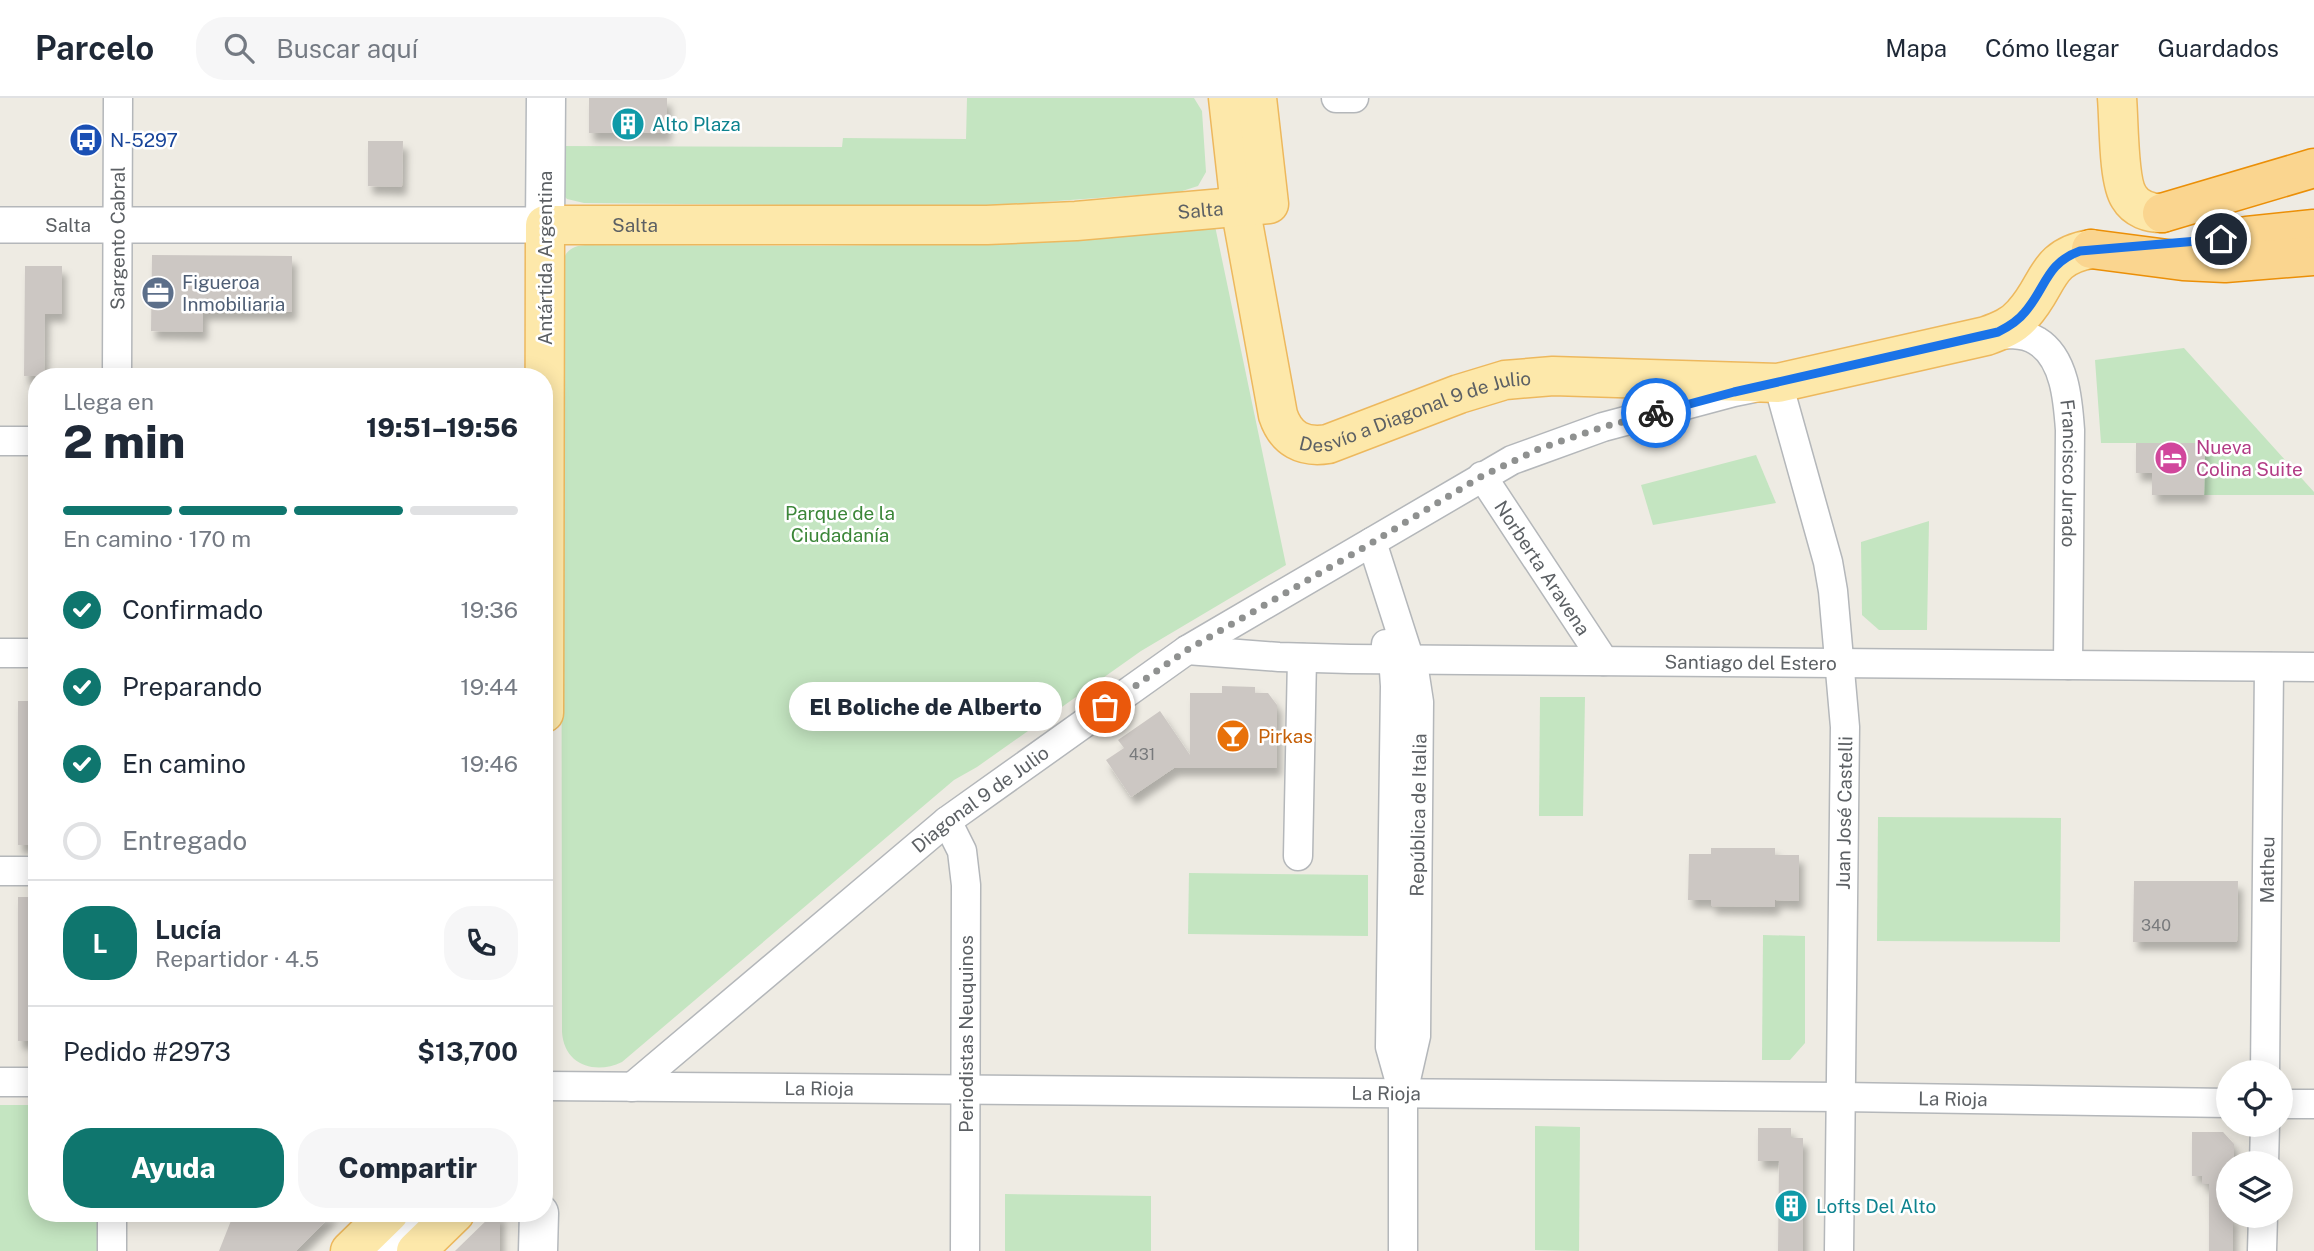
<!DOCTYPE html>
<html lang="es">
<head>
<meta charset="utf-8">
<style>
  :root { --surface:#fff; --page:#f6f6f7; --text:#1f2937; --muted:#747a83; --line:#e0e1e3; --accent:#0f766e }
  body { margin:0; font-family:"Public Sans",sans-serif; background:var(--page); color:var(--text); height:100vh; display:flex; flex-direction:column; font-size:26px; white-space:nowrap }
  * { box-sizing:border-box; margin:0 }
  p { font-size:23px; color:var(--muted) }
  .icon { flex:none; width:38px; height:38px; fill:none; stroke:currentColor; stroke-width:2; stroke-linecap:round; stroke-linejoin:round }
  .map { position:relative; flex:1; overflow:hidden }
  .panel { position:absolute; left:28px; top:270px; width:525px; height:854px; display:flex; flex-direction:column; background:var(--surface); border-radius:28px; box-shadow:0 4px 18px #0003 }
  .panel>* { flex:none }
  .tools { position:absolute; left:2216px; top:962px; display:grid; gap:14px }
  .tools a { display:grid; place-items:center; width:77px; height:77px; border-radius:50%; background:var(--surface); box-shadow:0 4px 18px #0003; font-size:35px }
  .pin { position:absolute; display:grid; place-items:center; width:60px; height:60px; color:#fff; margin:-30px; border:4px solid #fff; border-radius:50%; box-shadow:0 2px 7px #0007 }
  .courier { position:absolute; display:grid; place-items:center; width:70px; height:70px; margin:-35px; border:5px solid #1a73e8; border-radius:50%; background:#fff; color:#222; box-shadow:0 2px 9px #0007 }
  .bubble { position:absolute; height:49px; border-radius:24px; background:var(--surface); box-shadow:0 4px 18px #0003; font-size:23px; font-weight:800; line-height:49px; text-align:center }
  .headline em { font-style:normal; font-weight:800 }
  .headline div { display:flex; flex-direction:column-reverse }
  .headline { display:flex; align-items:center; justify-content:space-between; height:119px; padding:0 35px }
  h1 { font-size:46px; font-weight:800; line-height:52px }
  .bar { display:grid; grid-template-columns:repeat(4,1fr); gap:10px 7px; align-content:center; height:84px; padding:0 35px }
  .bar i { height:9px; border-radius:5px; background:var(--line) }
  .bar .selected { background:var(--accent) }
  .bar p { grid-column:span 4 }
  .line { display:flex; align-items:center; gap:18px; padding:0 35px; border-top:2px solid var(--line) }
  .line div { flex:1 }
  .round { display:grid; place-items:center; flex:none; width:74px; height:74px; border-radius:28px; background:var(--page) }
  ol { padding:0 35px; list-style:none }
  li { display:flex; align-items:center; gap:21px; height:77px }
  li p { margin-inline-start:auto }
  li .icon { padding:7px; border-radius:50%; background:var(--accent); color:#fff; stroke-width:4 }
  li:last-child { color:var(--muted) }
  li i { width:38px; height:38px; border:4px solid var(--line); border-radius:50% }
  .primary-button { display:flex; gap:14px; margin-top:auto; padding:14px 35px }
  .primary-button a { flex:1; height:80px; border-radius:28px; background:var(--accent); color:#fff; font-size:28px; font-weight:800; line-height:80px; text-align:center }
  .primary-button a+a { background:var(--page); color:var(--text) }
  header { display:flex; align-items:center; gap:42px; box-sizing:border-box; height:98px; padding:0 35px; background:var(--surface); border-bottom:2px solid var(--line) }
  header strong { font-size:33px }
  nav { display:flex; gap:38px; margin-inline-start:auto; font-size:24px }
  .search { width:490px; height:63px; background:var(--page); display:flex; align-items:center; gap:18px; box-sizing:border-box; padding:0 24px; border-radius:28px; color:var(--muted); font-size:26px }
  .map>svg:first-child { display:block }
  .green { fill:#c4e5c1 }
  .building { fill:#ccc7c3; filter:url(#shadow) }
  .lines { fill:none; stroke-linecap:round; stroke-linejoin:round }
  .pedestrian-casing { stroke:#b4b7ba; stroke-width:24 }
  .minor-casing { stroke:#b4b7ba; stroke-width:31 }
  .tertiary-casing { stroke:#b4b7ba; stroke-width:38 }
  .secondary-casing { stroke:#b5b9bd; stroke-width:41 }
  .primary-casing { stroke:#edb85d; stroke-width:41 }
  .motorway-casing { stroke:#eb8f07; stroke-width:41 }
  .pedestrian { stroke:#fff; stroke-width:21 }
  .minor { stroke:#fff; stroke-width:28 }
  .tertiary { stroke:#fff; stroke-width:35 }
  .secondary { stroke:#fff; stroke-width:38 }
  .primary { stroke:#fde8aa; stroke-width:38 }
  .motorway { stroke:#fad58f; stroke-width:38 }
  .done { stroke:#8f9190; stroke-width:7; stroke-dasharray:0 12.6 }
  .route { stroke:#1a73e8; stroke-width:9 }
  .labels { text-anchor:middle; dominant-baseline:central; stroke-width:5; stroke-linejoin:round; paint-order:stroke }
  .number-label { font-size:16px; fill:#787a7c }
  .culture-label { font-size:19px; fill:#0d838f; stroke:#fff; text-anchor:start }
  .transit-label { font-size:19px; fill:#164399; stroke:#fff; text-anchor:start }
  .street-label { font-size:19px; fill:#5c6064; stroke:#fff }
  .service-label { font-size:19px; fill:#4e5e75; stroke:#fff; text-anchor:start }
  .hotel-label { font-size:19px; fill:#b23c85; stroke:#fff; text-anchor:start }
  .park-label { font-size:19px; fill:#3b8638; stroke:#fff }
  .food-label { font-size:19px; fill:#c56008; stroke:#fff; text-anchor:start }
</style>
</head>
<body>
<header>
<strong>Parcelo</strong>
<div class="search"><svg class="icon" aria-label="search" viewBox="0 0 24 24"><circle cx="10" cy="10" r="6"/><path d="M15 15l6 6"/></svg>Buscar aquí</div>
<nav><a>Mapa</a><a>Cómo llegar</a><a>Guardados</a></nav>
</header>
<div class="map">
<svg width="2314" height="1153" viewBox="0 0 2314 1153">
  <defs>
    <filter id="shadow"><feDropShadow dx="4.5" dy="8" stdDeviation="3.5" flood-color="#0004"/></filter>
  </defs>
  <rect width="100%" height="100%" fill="#eeebe3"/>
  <g class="green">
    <polygon points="967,0 1194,0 1202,13 1206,74 1198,88 1179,94 1001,107 894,108 584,105 567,101 563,97 557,48 842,49 843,40 966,41"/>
    <path d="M1215,128L1286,467L1141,553L977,669L954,682L622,964C595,977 564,967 562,934L561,169C564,155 570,148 585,147L820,148L993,145Z"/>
    <polygon points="2184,250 2314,394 2314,397 2204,397 2205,345 2101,345 2095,262"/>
    <polygon points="1756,357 1776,405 1653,427 1641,387"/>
    <polygon points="1929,423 1927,532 1879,532 1862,517 1861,444"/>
    <polygon points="1540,599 1585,599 1583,718 1539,718"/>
    <polygon points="1878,719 2061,720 2060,844 1877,843"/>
    <polygon points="1189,775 1368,777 1368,838 1188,836"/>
    <polygon points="1763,837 1805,838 1805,945 1790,962 1762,962"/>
    <polygon points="0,1007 37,1007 37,1115 99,1115 99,1153 0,1153"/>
    <polygon points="1535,1028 1580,1029 1579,1153 1535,1152"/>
    <polygon points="1005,1096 1151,1098 1151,1153 1005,1153"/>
  </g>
  <g class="building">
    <rect x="589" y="0" width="78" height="35"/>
    <polygon points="368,43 403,43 402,89 368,88"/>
    <polygon points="152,157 292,158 292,214 203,214 203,234 151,233"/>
    <polygon points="25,168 62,168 62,216 45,216 44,278 24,278"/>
    <polygon points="2136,345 2205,345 2204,397 2152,397 2152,375 2136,375"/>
    <polygon points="1222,588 1255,589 1255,595 1268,595 1277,607 1277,670 1174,670 1131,699 1106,662 1124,650 1118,642 1160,613 1190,657 1190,595 1222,595"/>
    <rect x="18" y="603" width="19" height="144"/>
    <polygon points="1711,750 1775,750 1775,757 1799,757 1799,803 1775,802 1775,809 1711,808 1711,802 1688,802 1689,756 1711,756"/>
    <polygon points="2134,783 2238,783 2237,844 2133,844"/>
    <rect x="18" y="799" width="19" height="144"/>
    <polygon points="1758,1030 1791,1030 1791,1040 1803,1040 1803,1153 1778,1153 1779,1063 1758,1063"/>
    <polygon points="2192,1034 2223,1034 2234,1046 2234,1066 2228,1066 2228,1118 2233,1118 2233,1153 2209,1153 2209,1086 2202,1086 2202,1078 2192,1078"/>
    <polygon points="234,1115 334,1115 296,1153 219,1153"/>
    <polygon points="494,1115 500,1115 500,1153 455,1153"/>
  </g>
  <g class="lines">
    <defs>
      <polyline id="pedestrian" points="385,1153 424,1115"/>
      <g id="minor">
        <polyline points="1336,0 1354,0"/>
        <path id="s1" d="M1989,238C2004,236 2023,234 2037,243C2065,260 2068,303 2070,332L2068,567"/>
        <path id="s2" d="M117,278L118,0"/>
        <polyline points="0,343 37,343"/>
        <path id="s3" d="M1482,378L1604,563"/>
        <polyline points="1372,444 1415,578 1419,604 1416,938 1403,995 1403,1153"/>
        <polyline points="1386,546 1394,573 1395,588 1390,949 1403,995"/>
        <path id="s4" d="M1187,552L1279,559L1350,561L2314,569"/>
        <polyline points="0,555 37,555"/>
        <polyline points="947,723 962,753 966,787 965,1153"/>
        <polyline points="1298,758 1302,560"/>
        <polyline points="0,773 37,773"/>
        <path id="s5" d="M2265,975L2269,569"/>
        <polyline points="0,984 37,984"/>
        <path id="s6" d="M544,988L1841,999L2228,1005"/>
        <path id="s7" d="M632,989L947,723L1187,552L1512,362L1603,329L1734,294L1778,285L1828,464L1833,493L1845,629L1839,1153"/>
        <polyline points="2280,1006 2314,1006"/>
        <polyline points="2264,1066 2265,1027"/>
        <polyline points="112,1153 112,1115"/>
        <polyline points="2262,1153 2263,1118"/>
      </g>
      <g id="tertiary">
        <path id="s8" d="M0,127H545"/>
      </g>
      <g id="secondary">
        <polyline points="545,127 546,0"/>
        <polyline points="538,1153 539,1115"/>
      </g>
      <g id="primary">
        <path id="s9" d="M1228,0L1240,108L1278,317C1286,341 1303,350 1328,346L1459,296L1505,282L1553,278L1778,285L1986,238C2000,233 2013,228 2023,216C2050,187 2044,159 2091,151"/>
        <path d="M2117,0C2119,22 2118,83 2129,99C2136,111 2149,115 2162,115"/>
        <path id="s10" d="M544,615L545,127H987L1076,123L1269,106L1257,0"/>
        <polyline points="350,1153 389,1115"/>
        <polyline points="416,1153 455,1115"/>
      </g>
      <g id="motorway">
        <polyline points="2162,115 2314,70"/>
        <polyline points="2247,138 2314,131"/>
        <polyline points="2091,151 2183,163 2225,165 2314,158"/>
      </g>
    </defs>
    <use href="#pedestrian" class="pedestrian-casing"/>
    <use href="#minor" class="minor-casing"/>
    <use href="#tertiary" class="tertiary-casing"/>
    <use href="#secondary" class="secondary-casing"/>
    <use href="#primary" class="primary-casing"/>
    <use href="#motorway" class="motorway-casing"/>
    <use href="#pedestrian" class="pedestrian"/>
    <use href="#minor" class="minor"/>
    <use href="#tertiary" class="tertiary"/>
    <use href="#secondary" class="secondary"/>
    <use href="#primary" class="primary"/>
    <use href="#motorway" class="motorway"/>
  </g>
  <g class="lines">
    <polyline class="done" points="1105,609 1187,552 1358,453 1482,378 1541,350 1603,329 1656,315"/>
    <path class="route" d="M1656,315L1734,294L1998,234C2008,229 2018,223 2025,214C2046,190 2046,165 2080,153L2221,141"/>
  </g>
  <defs>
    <symbol id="building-disc" viewBox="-11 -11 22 22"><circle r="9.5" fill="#0f9aa8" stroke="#fff"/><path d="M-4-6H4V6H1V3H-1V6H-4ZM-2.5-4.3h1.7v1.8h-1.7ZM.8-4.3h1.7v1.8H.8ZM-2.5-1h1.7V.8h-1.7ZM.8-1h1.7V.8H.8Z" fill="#fff"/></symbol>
    <symbol id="bus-disc" viewBox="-11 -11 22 22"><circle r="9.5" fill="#1a4fb4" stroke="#fff"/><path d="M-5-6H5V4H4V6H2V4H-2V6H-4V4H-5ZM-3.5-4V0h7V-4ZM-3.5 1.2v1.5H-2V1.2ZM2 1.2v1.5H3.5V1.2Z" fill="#fff"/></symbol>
    <symbol id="office-disc" viewBox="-11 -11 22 22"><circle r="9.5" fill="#5c6f8a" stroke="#fff"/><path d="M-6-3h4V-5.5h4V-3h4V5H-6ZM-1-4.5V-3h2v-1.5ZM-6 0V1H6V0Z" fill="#fff"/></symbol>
    <symbol id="hotel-disc" viewBox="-11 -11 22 22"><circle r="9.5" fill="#d1479c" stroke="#fff"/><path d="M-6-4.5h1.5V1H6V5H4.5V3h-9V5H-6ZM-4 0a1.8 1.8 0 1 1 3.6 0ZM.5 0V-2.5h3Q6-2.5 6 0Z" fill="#fff"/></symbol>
    <symbol id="bar-disc" viewBox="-11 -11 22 22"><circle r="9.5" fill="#e8710a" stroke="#fff"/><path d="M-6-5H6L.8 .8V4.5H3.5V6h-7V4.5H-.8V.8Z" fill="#fff"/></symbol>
  </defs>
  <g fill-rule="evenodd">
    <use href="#building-disc" x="609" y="7" width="38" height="38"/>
    <use href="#bus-disc" x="67" y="23" width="38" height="38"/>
    <use href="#office-disc" x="139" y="176" width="38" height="38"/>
    <use href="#hotel-disc" x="2152" y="341" width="38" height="38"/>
    <use href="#bar-disc" x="1214" y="619" width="38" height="38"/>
    <use href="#building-disc" x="1772" y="1089" width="38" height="38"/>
  </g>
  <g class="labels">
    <g class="number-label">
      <text x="1142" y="656">431</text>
      <text x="2156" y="827">340</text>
    </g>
    <g class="culture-label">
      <text x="652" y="26">Alto Plaza</text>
      <text x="1816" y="1108">Lofts Del Alto</text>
    </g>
    <g class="transit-label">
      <text x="110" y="42">N-5297</text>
    </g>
    <g class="street-label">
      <text stroke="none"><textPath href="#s10" startOffset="1144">Salta</textPath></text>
      <text stroke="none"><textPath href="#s8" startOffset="68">Salta</textPath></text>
      <text stroke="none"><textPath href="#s10" startOffset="578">Salta</textPath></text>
      <text stroke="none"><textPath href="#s2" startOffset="138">Sargento Cabral</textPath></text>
      <text transform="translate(545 160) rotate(-90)">Antártida Argentina</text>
      <text stroke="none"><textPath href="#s9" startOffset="478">Desvío a Diagonal 9 de Julio</textPath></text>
      <text stroke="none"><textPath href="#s1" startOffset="191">Francisco Jurado</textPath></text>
      <text stroke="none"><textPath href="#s3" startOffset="110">Norberta Aravena</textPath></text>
      <text stroke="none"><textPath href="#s4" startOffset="564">Santiago del Estero</textPath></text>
      <text stroke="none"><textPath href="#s7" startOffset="452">Diagonal 9 de Julio</textPath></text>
      <text transform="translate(1844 715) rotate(-89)">Juan José Castelli</text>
      <text transform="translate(1418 717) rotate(-89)">República de Italia</text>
      <text stroke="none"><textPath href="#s5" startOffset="203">Matheu</textPath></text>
      <text transform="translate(966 936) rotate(-90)">Periodistas Neuquinos</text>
      <text stroke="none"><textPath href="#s6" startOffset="275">La Rioja</textPath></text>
      <text stroke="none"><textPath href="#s6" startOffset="842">La Rioja</textPath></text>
      <text stroke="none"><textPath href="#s6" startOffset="1409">La Rioja</textPath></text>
    </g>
    <g class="service-label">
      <text x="182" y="184">Figueroa<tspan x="182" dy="22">Inmobiliaria</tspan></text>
    </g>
    <g class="hotel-label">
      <text x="2196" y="349">Nueva<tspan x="2196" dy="22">Colina Suite</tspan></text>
    </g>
    <g class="park-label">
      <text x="840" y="415">Parque de la<tspan x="840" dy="22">Ciudadanía</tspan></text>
    </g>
    <g class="food-label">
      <text x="1258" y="638">Pirkas</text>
    </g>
  </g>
</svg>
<div class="tools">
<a><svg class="icon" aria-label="locate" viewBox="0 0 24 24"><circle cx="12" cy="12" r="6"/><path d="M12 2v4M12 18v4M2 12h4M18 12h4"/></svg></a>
<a><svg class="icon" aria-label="layers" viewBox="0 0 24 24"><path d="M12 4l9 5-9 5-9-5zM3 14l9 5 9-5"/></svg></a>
</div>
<div class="pin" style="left:1105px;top:609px;background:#ea580c"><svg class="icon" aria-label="bag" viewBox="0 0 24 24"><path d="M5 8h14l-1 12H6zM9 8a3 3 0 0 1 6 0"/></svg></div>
<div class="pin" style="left:2221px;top:141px;background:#1f2937"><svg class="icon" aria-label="home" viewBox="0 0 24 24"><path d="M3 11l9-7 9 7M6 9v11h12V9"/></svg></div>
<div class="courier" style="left:1656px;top:315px"><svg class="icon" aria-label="bike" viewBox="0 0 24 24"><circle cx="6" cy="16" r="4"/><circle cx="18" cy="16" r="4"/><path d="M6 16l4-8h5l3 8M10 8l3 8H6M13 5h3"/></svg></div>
<div class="bubble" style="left:789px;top:584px;width:273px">El Boliche de Alberto</div>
<section class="panel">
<div class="headline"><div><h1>2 min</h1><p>Llega en</p></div><em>19:51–19:56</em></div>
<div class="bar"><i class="selected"></i><i class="selected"></i><i class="selected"></i><i></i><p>En camino · 170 m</p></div>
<ol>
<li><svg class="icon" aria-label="check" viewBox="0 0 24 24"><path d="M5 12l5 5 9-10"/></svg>Confirmado<p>19:36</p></li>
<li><svg class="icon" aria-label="check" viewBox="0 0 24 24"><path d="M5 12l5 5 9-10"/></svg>Preparando<p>19:44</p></li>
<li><svg class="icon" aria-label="check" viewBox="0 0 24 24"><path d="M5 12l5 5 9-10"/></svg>En camino<p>19:46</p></li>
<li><i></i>Entregado</li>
</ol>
<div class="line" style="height:126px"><b class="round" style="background:var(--accent);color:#fff">L</b><div><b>Lucía</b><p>Repartidor · 4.5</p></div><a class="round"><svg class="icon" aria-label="phone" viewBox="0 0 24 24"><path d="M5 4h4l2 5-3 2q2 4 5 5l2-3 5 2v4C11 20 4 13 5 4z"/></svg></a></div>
<div class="line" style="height:91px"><div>Pedido #2973</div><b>$13,700</b></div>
<div class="primary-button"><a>Ayuda</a><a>Compartir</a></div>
</section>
</div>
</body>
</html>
